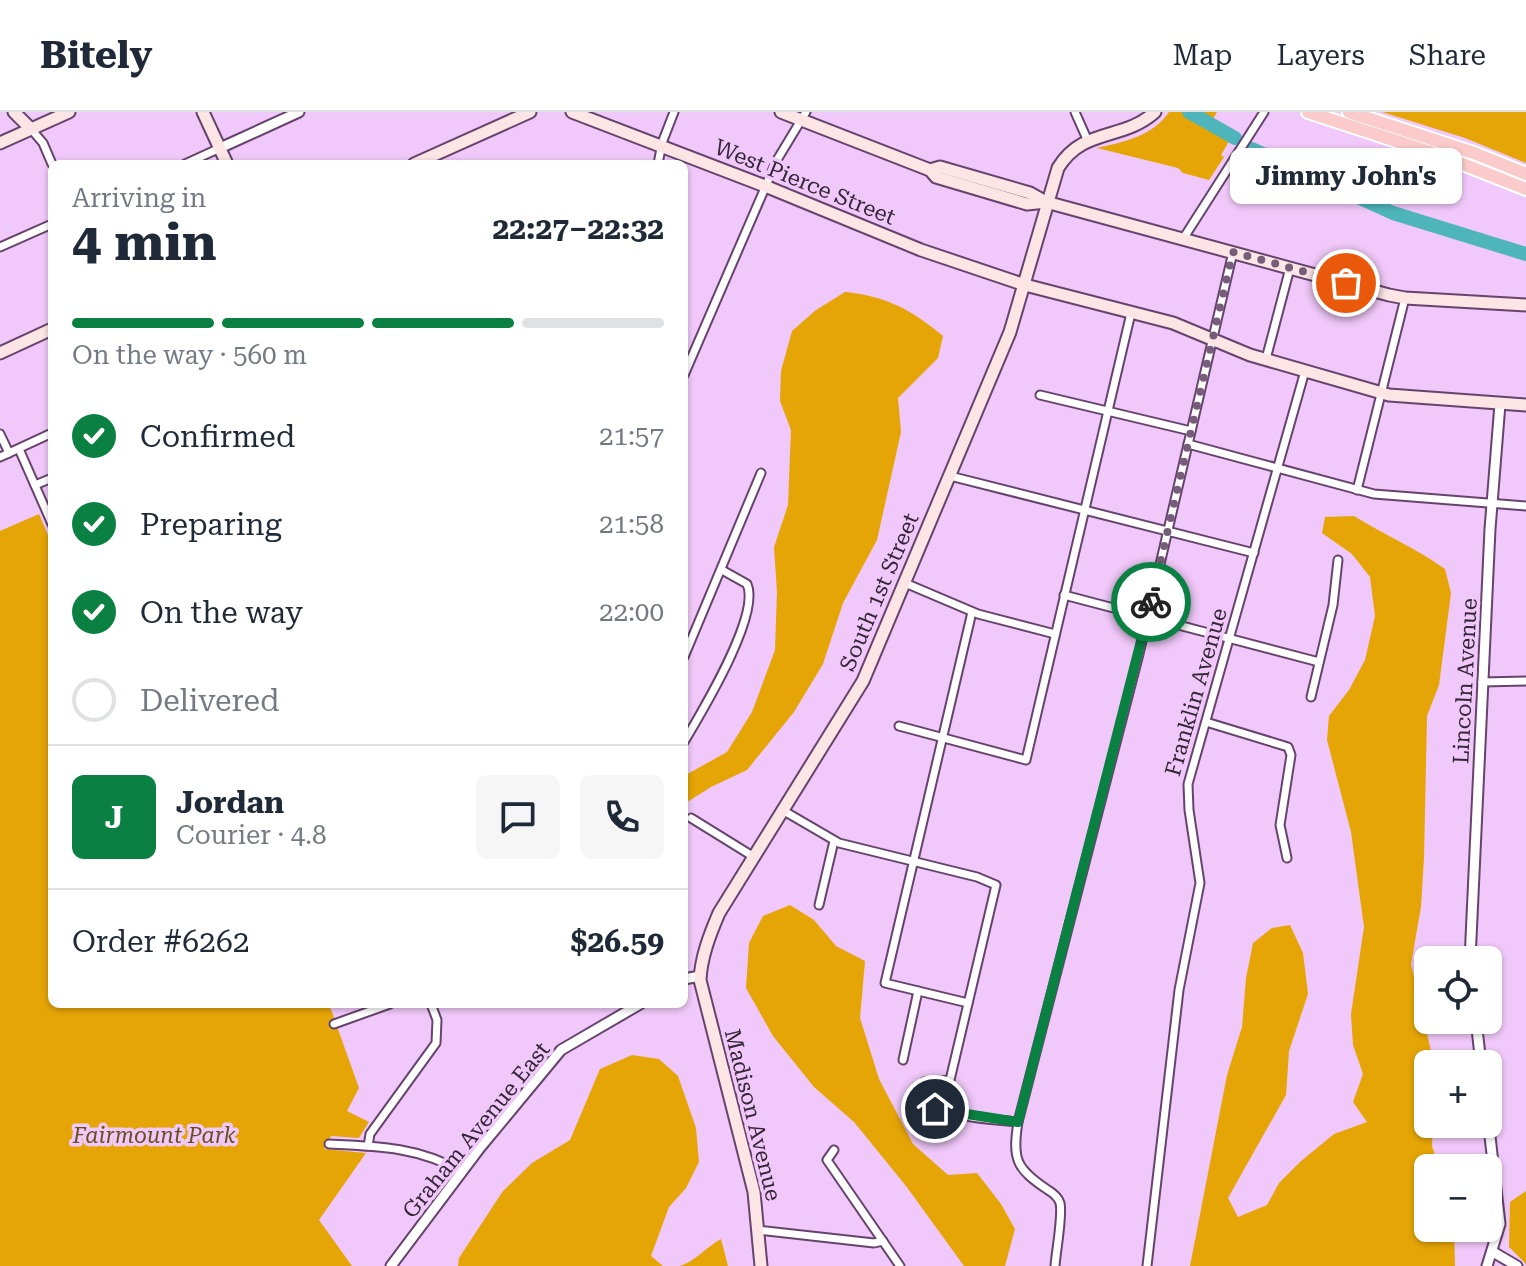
<!DOCTYPE html>
<html lang="en">
<head>
<meta charset="utf-8">
<style>
  :root { --surface:#fff; --page:#f6f6f7; --text:#1f2937; --muted:#747a83; --line:#e0e1e3; --accent:#0b8043 }
  body { margin:0; font-family:"Roboto Serif",serif; background:var(--page); color:var(--text); height:100vh; display:flex; flex-direction:column; font-size:30px; white-space:nowrap }
  * { box-sizing:border-box; margin:0 }
  p { font-size:26px; color:var(--muted) }
  .icon { flex:none; width:44px; height:44px; fill:none; stroke:currentColor; stroke-width:2; stroke-linecap:round; stroke-linejoin:round }
  .map { position:relative; flex:1; overflow:hidden }
  .details { position:absolute; left:48px; top:48px; width:640px; height:848px; display:flex; flex-direction:column; background:var(--surface); border-radius:12px; box-shadow:0 2px 6px #0004 }
  .details>* { flex:none }
  .fabs { position:absolute; left:1414px; top:834px; display:grid; gap:16px }
  .fabs a { display:grid; place-items:center; width:88px; height:88px; border-radius:12px; background:var(--surface); box-shadow:0 2px 6px #0004; font-size:40px }
  .pin { position:absolute; display:grid; place-items:center; width:68px; height:68px; color:#fff; margin:-34px; border:4px solid #fff; border-radius:50%; box-shadow:0 2px 8px #0007 }
  .courier { position:absolute; display:grid; place-items:center; width:80px; height:80px; margin:-40px; border:6px solid #0b8043; border-radius:50%; background:#fff; color:#222; box-shadow:0 2px 10px #0007 }
  .bubble { position:absolute; height:56px; border-radius:12px; background:var(--surface); box-shadow:0 2px 6px #0004; font-size:26px; font-weight:700; line-height:56px; text-align:center }
  .summary em { font-style:normal; font-weight:700 }
  .summary div { display:flex; flex-direction:column-reverse }
  .summary { display:flex; align-items:center; justify-content:space-between; height:136px; padding:0 24px }
  h1 { font-size:52px; font-weight:700; line-height:60px }
  .bar { display:grid; grid-template-columns:repeat(4,1fr); gap:12px 8px; align-content:center; height:96px; padding:0 24px }
  .bar i { height:10px; border-radius:6px; background:var(--line) }
  .bar .selected { background:var(--accent) }
  .bar p { grid-column:span 4 }
  .line { display:flex; align-items:center; gap:20px; padding:0 24px; border-top:2px solid var(--line) }
  .line div { flex:1 }
  .round { display:grid; place-items:center; flex:none; width:84px; height:84px; border-radius:12px; background:var(--page) }
  ol { padding:0 24px; list-style:none }
  li { display:flex; align-items:center; gap:24px; height:88px }
  li p { margin-inline-start:auto }
  li .icon { padding:8px; border-radius:50%; background:var(--accent); color:#fff; stroke-width:4 }
  li:last-child { color:var(--muted) }
  li i { width:44px; height:44px; border:4px solid var(--line); border-radius:50% }
  header { display:flex; align-items:center; gap:48px; box-sizing:border-box; height:112px; padding:0 40px; background:var(--surface); border-bottom:2px solid var(--line) }
  header strong { font-size:38px }
  nav { display:flex; gap:44px; margin-inline-start:auto; font-size:28px }
  .map>svg:first-child { display:block }
  .green { fill:#e5a506 }
  .lines { fill:none; stroke-linecap:round; stroke-linejoin:round }
  .river { stroke:#4eb5bb; stroke-width:14 }
  .minor-casing { stroke:#66436d; stroke-width:11 }
  .tertiary-casing { stroke:#66436d; stroke-width:13 }
  .secondary-casing { stroke:#66436d; stroke-width:15 }
  .primary-casing { stroke:#fff; stroke-width:16 }
  .minor { stroke:#fff; stroke-width:7 }
  .tertiary { stroke:#fff; stroke-width:9 }
  .secondary { stroke:#fde5e5; stroke-width:11 }
  .primary { stroke:#fbcbcb; stroke-width:12 }
  .done { stroke:#765e7b; stroke-width:8; stroke-dasharray:0 14.4 }
  .route { stroke:#0b8043; stroke-width:10 }
  .labels { text-anchor:middle; dominant-baseline:central; stroke-width:7; stroke-linejoin:round; paint-order:stroke }
  .street-label { font-size:22px; fill:#342537; stroke:#f0c8f9 }
  .park-label { font-size:22px; font-style:italic; fill:#694f1c; stroke:#f0c8f9 }
</style>
</head>
<body>
<header>
<strong>Bitely</strong>
<nav><a>Map</a><a>Layers</a><a>Share</a></nav>
</header>
<div class="map">
<svg width="1526" height="1154" viewBox="0 0 1526 1154">
  <rect width="100%" height="100%" fill="#f0c8f9"/>
  <g class="green">
    <path d="M1169,0H1217L1213,7L1234,21L1221,43L1224,45L1209,68L1183,61L1178,56L1097,36C1124,30 1153,24 1169,0Z"/>
    <polygon points="1382,0 1526,0 1526,51 1465,26"/>
    <path d="M845,180C886,184 912,198 943,224L938,246L898,286L901,320L877,428L843,491L823,552L794,600L747,658L711,675L684,692V664L727,640L752,600L775,538L777,480L774,435L788,393L791,318L780,289L781,259L792,219L816,198Z"/>
    <polygon points="39,402 52,433 52,892 329,892 359,976 347,999 369,1010 359,1026 331,1024 324,1037 366,1041 319,1108 352,1154 0,1154 0,419"/>
    <path d="M1354,404C1384,423 1416,436 1445,457L1451,481L1439,573L1427,604L1424,746L1421,795L1411,852L1434,952H1428V1012H1433L1432,1034L1439,1056H1428V1116H1454L1455,1154H1190L1227,963L1242,915L1246,866L1253,831L1272,816L1290,813L1303,841L1308,882L1289,939L1286,983L1228,1086L1238,1105L1267,1093L1279,1071L1300,1050L1334,1022L1367,1010L1353,990L1363,962L1353,933L1351,902L1364,815L1351,720L1327,628L1329,604L1349,578L1365,548L1375,504L1370,465L1352,442L1322,421L1325,405Z"/>
    <polygon points="790,793 814,808 836,834 865,849 860,906 879,967 913,1032 948,1063 977,1061 1001,1092 1015,1117 1005,1154 964,1154 906,1074 854,1010 814,975 773,924 746,876 749,831 763,804"/>
    <polygon points="632,943 659,947 678,964 696,1016 699,1050 686,1076 669,1095 651,1144 663,1154 458,1154 459,1146 503,1079 532,1051 570,1028 600,957"/>
    <polygon points="1526,1079 1526,1152 1509,1135 1510,1090"/>
    <path d="M721,1127L728,1154H680C696,1149 706,1135 721,1127Z"/>
  </g>
  <g class="lines">
    <g class="river">
      <polyline points="1189,0 1235,26"/>
      <polyline points="1252,37 1393,101 1526,142"/>
    </g>
    <defs>
      <g id="minor">
        <polyline points="1075,0 1087,27"/>
        <polyline points="31,17 43,31 52,52"/>
        <polyline points="185,52 220,36"/>
        <polyline points="658,52 662,31 674,0"/>
        <polyline points="1183,127 1264,0"/>
        <polyline points="0,135 52,112"/>
        <polyline points="1266,247 1290,156"/>
        <polyline points="684,263 777,48 806,0"/>
        <polyline points="1040,283 1191,319"/>
        <polyline points="0,322 9,341"/>
        <polyline points="1188,332 1374,382 1526,394"/>
        <polyline points="19,337 52,412"/>
        <polyline points="0,345 52,321"/>
        <polyline points="950,364 1254,441"/>
        <polyline points="35,373 52,366"/>
        <polyline points="1357,378 1405,186"/>
        <polyline points="905,471 978,502 1055,522"/>
        <polyline points="1064,483 1319,550"/>
        <polyline points="684,545 761,361"/>
        <polyline points="1482,570 1526,569"/>
        <polyline points="1311,585 1333,493 1338,448"/>
        <polyline points="1206,610 1288,635 1291,643 1280,713 1287,746"/>
        <polyline points="899,614 1026,648 1131,201"/>
        <path d="M684,630C701,601 761,503 747,472L722,458"/>
        <path d="M784,699L839,731L977,765L996,773L950,968L924,970L918,979C929,1006 991,1007 1018,1010"/>
        <polyline points="691,706 754,745"/>
        <polyline points="819,793 834,729"/>
        <polyline points="968,891 885,871 972,500"/>
        <polyline points="334,912 390,892"/>
        <polyline points="903,948 918,879"/>
        <path d="M329,1032C377,1034 420,1035 462,1060"/>
        <polyline points="368,1034 370,1022 436,931 437,908 431,892"/>
        <polyline points="834,1038 827,1048 900,1154"/>
        <polyline points="758,1118 874,1131 883,1129"/>
        <path d="M1055,1154C1056,1139 1063,1104 1060,1091C1058,1085 1053,1081 1048,1078C1016,1057 1012,1047 1018,1010L1139,542L1233,140"/>
        <polyline points="1147,1154 1179,878 1200,771 1189,698 1188,672 1305,259"/>
      </g>
      <g id="tertiary">
        <polyline points="220,36 299,0"/>
        <polyline points="1470,848 1490,417 1500,292"/>
        <polyline points="684,867 700,864"/>
        <polyline points="1476,908 1481,952"/>
        <polyline points="1493,1140 1517,1154"/>
        <polyline points="391,1154 479,1037 561,938 640,892"/>
        <polyline points="1487,1154 1500,1112 1488,1007"/>
      </g>
      <g id="secondary">
        <polyline points="14,0 31,17"/>
        <polyline points="203,0 227,52"/>
        <polyline points="572,0 765,74 921,138 1025,173 1173,211 1250,243 1389,283 1526,293"/>
        <polyline points="781,0 930,58 936,65 1027,92 1046,90"/>
        <polyline points="0,31 69,0"/>
        <polyline points="414,52 530,0"/>
        <polyline points="930,58 940,55 1030,81 1046,90 1389,183 1405,186 1526,193"/>
        <polyline points="0,241 52,217"/>
        <path d="M761,1154L754,1080L700,868C701,845 710,822 719,801L863,569L1010,220L1058,56C1083,15 1123,29 1155,0"/>
      </g>
      <g id="primary">
        <polyline points="1308,0 1445,45 1526,77"/>
        <polyline points="1349,0 1474,41 1526,62"/>
      </g>
    </defs>
    <use href="#minor" class="minor-casing"/>
    <use href="#tertiary" class="tertiary-casing"/>
    <use href="#secondary" class="secondary-casing"/>
    <use href="#primary" class="primary-casing"/>
    <use href="#minor" class="minor"/>
    <use href="#tertiary" class="tertiary"/>
    <use href="#secondary" class="secondary"/>
    <use href="#primary" class="primary"/>
  </g>
  <g class="lines">
    <polyline class="done" points="1151,490 1233,140 1346,171"/>
    <polyline class="route" points="935,997 1018,1010 1151,490"/>
  </g>
  <g class="labels">
    <g class="street-label">
      <text transform="translate(805 70) rotate(22)">West Pierce Street</text>
      <text transform="translate(879 480) rotate(-67)">South 1st Street</text>
      <text transform="translate(1465 569) rotate(-87)">Lincoln Avenue</text>
      <text transform="translate(1196 580) rotate(-74)">Franklin Avenue</text>
      <text transform="translate(753 1003) rotate(76)">Madison Avenue</text>
      <text transform="translate(476 1018) rotate(-51)">Graham Avenue East</text>
    </g>
    <g class="park-label">
      <text x="154" y="1023">Fairmount Park</text>
    </g>
  </g>
</svg>
<div class="fabs">
<a><svg class="icon" aria-label="locate" viewBox="0 0 24 24"><circle cx="12" cy="12" r="6"/><path d="M12 2v4M12 18v4M2 12h4M18 12h4"/></svg></a>
<a>+</a>
<a>−</a>
</div>
<div class="pin" style="left:1346px;top:171px;background:#ea580c"><svg class="icon" aria-label="bag" viewBox="0 0 24 24"><path d="M5 8h14l-1 12H6zM9 8a3 3 0 0 1 6 0"/></svg></div>
<div class="pin" style="left:935px;top:997px;background:#1f2937"><svg class="icon" aria-label="home" viewBox="0 0 24 24"><path d="M3 11l9-7 9 7M6 9v11h12V9"/></svg></div>
<div class="courier" style="left:1151px;top:490px"><svg class="icon" aria-label="bike" viewBox="0 0 24 24"><circle cx="6" cy="16" r="4"/><circle cx="18" cy="16" r="4"/><path d="M6 16l4-8h5l3 8M10 8l3 8H6M13 5h3"/></svg></div>
<div class="bubble" style="left:1230px;top:36px;width:232px">Jimmy John's</div>
<section class="details">
<div class="summary"><div><h1>4 min</h1><p>Arriving in</p></div><em>22:27–22:32</em></div>
<div class="bar"><i class="selected"></i><i class="selected"></i><i class="selected"></i><i></i><p>On the way · 560 m</p></div>
<ol>
<li><svg class="icon" aria-label="check" viewBox="0 0 24 24"><path d="M5 12l5 5 9-10"/></svg>Confirmed<p>21:57</p></li>
<li><svg class="icon" aria-label="check" viewBox="0 0 24 24"><path d="M5 12l5 5 9-10"/></svg>Preparing<p>21:58</p></li>
<li><svg class="icon" aria-label="check" viewBox="0 0 24 24"><path d="M5 12l5 5 9-10"/></svg>On the way<p>22:00</p></li>
<li><i></i>Delivered</li>
</ol>
<div class="line" style="height:144px"><b class="round" style="background:var(--accent);color:#fff">J</b><div><b>Jordan</b><p>Courier · 4.8</p></div><a class="round"><svg class="icon" aria-label="chat" viewBox="0 0 24 24"><path d="M4 5h16v11H9l-5 4z"/></svg></a><a class="round"><svg class="icon" aria-label="phone" viewBox="0 0 24 24"><path d="M5 4h4l2 5-3 2q2 4 5 5l2-3 5 2v4C11 20 4 13 5 4z"/></svg></a></div>
<div class="line" style="height:104px"><div>Order #6262</div><b>$26.59</b></div>
</section>
</div>
</body>
</html>
